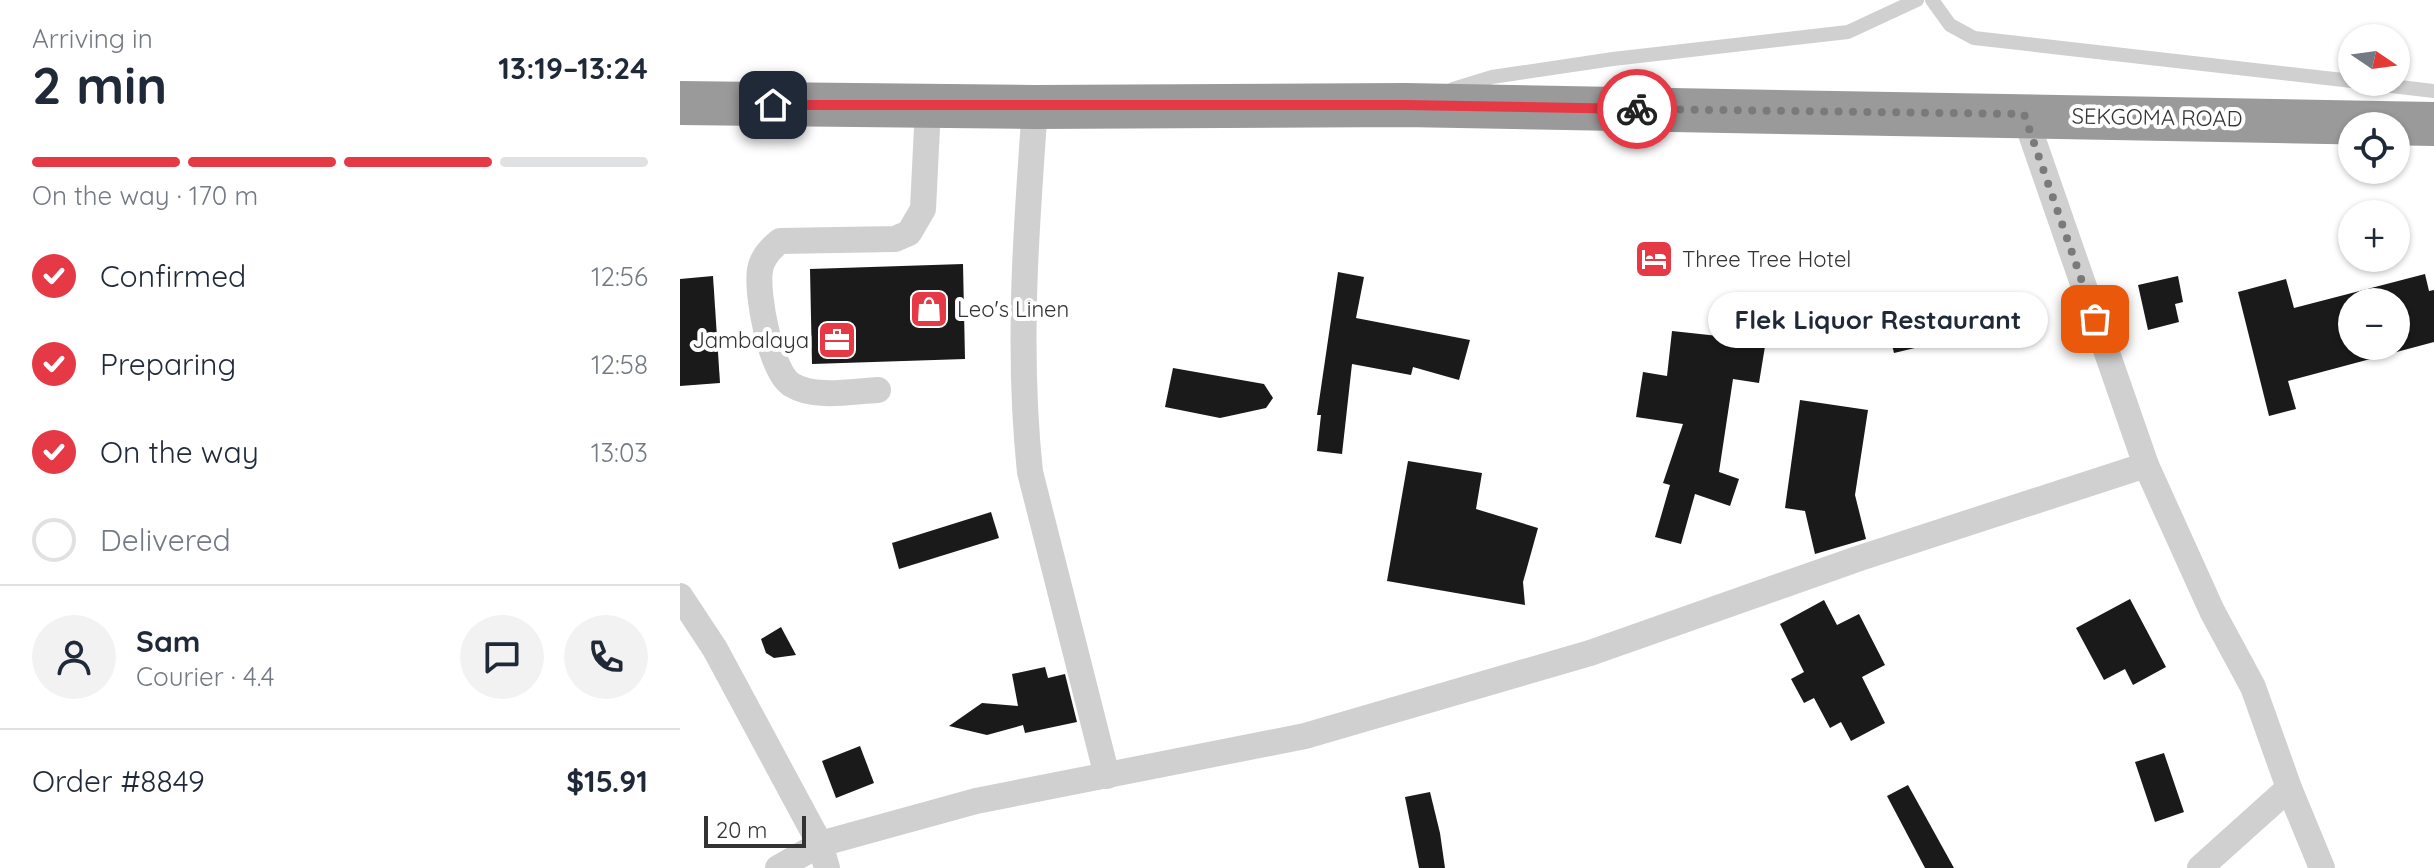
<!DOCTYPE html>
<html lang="en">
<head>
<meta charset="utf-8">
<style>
  :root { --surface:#fff; --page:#f2f2f3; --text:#1f2937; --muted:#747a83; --line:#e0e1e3; --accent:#e63946 }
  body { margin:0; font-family:Quicksand,sans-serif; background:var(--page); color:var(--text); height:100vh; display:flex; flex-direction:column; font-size:30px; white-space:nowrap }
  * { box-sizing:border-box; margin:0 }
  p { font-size:26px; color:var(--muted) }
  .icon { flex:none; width:44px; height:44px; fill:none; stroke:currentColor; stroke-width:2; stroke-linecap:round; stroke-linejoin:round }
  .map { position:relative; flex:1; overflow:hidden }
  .drawer { display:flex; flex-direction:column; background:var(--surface); width:680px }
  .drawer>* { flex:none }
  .needle { width:52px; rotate:103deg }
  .controls { position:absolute; left:1658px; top:24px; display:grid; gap:16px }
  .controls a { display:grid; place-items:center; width:72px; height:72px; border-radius:50%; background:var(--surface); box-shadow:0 2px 6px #0004; font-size:40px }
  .scale { position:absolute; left:24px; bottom:20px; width:102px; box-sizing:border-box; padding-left:8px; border:4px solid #333; border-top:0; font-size:22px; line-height:28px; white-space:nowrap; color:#333; -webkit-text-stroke:6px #fff; paint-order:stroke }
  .pin { position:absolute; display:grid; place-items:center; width:68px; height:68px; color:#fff; margin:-34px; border-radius:16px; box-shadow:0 4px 12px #0006 }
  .courier { position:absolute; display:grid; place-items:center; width:80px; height:80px; margin:-40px; border:6px solid #e63946; border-radius:50%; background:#fff; color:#222; box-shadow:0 2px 10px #0007 }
  .bubble { position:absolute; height:56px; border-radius:28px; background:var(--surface); box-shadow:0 2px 6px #0004; font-size:26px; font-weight:700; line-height:56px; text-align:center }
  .overview em { font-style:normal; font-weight:700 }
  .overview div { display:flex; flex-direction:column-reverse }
  .overview { display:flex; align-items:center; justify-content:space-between; height:136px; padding:0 32px }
  h1 { font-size:52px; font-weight:700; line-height:60px }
  .bar { display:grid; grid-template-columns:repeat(4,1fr); gap:12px 8px; align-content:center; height:96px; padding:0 32px }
  .bar i { height:10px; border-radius:6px; background:var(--line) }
  .bar .on { background:var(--accent) }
  .bar p { grid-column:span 4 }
  .line { display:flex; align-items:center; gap:20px; padding:0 32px; border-top:2px solid var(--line) }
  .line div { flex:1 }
  .round { display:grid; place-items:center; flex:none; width:84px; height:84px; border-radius:42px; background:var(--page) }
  ol { padding:0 32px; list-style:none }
  li { display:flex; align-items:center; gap:24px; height:88px }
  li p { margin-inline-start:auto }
  li .icon { padding:8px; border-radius:50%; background:var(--accent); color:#fff; stroke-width:4 }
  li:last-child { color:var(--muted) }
  li i { width:44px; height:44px; border:4px solid var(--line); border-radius:50% }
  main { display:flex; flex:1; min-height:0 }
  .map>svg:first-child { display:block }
  .building { fill:#1a1a1a; fill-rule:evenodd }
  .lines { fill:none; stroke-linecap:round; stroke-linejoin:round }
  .lane { stroke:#d0d0d0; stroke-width:14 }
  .street { stroke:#d0d0d0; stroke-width:26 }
  .highway { stroke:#9a9a9a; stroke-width:44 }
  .done { stroke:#7a7a7a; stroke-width:8; stroke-dasharray:0 14.4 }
  .route { stroke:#e63946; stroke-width:10 }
  .labels { text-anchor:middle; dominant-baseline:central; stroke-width:8; stroke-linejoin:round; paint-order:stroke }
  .street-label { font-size:22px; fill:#333; stroke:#fff }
  .poi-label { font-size:22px; fill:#333; stroke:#fff; text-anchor:start }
</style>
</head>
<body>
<main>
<section class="drawer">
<div class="overview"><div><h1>2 min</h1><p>Arriving in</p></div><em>13:19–13:24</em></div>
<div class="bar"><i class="on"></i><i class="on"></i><i class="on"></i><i></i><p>On the way · 170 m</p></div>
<ol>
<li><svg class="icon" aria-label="check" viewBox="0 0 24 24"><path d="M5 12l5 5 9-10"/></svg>Confirmed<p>12:56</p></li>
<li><svg class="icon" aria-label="check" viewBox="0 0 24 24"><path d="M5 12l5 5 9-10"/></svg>Preparing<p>12:58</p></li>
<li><svg class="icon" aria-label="check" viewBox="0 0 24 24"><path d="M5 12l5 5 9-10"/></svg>On the way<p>13:03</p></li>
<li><i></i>Delivered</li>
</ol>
<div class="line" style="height:144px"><a class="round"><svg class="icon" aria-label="person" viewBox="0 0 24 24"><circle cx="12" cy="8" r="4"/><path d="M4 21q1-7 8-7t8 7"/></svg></a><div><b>Sam</b><p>Courier · 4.4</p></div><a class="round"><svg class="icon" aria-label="chat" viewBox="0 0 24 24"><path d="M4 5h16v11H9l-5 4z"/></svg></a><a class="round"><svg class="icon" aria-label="phone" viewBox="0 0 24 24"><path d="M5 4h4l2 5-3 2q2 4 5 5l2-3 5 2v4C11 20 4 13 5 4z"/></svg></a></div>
<div class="line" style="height:104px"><div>Order #8849</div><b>$15.91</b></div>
</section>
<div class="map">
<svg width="1754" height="868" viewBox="0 0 1754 868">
  <rect width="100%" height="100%" fill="#fff"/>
  <g class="building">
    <polygon points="283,264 285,359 132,364 130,269"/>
    <polygon points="658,272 684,277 676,318 790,340 779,380 733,367 731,375 672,364 662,454 637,451 641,415 637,415"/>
    <path d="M1745,274L1749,291L1754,290V342L1608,381L1616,409L1589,416L1558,292L1606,279L1614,308ZM1672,302H1716V346H1672Z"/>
    <polygon points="33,276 40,383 0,386 0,279"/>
    <polygon points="1498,276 1503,302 1495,304 1499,322 1468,330 1458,285"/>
    <polygon points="1229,306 1239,347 1214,353 1204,312"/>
    <polygon points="1060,317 1089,322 1079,383 1053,379 1039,472 1059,479 1050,506 1015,494 1001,544 975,537 990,485 983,483 1003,424 956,417 963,372 987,376 992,331 1057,338"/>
    <polygon points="493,368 584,384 593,398 586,408 540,418 485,407"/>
    <polygon points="1120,400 1188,410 1175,495 1186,539 1135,554 1125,511 1105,508"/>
    <polygon points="728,461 802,473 796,509 858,528 843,582 845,605 707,581"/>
    <polygon points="311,512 319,538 219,569 212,543"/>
    <polygon points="1450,599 1486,667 1453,685 1445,669 1424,680 1396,628"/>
    <polygon points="1144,600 1157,625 1179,614 1205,665 1182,677 1205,723 1171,741 1161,722 1150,728 1134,698 1124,703 1111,679 1124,672 1100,624"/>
    <polygon points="101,627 116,655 94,658 86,653 81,639"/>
    <polygon points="365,667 368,678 385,674 397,722 345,733 343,725 307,735 269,726 302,703 338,706 332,674"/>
    <polygon points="180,746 194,783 156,798 142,761"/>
    <polygon points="1484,753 1504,812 1475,822 1455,762"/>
    <polygon points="1228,785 1274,868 1245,868 1207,796"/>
    <polygon points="750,792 760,833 765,868 739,868 725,797"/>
  </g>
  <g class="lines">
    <g class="lane">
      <polyline points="1252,0 1270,25 1294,38 1672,81"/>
      <polyline points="1677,82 1754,91"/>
      <polyline points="773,89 812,77 933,59 1168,32 1237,0"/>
    </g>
    <g class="street">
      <path d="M355,107C346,229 337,350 350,472L427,776"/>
      <polyline points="1344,114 1466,465 1532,611 1573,687 1609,788 1520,868"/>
      <path d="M198,390C173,391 135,399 112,385C91,373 76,294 80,270C82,257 91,248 100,241L215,239L229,233L243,209L248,107"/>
      <polyline points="0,596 35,649 140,844 296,801 625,736 910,653 1180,558 1466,465"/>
      <polyline points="1609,788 1642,868"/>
      <polyline points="98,868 140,844 147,868"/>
    </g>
    <polyline class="highway" points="0,103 355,107 725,105 1754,124"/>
  </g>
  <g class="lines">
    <polyline class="done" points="957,109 1344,114 1415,319"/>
    <polyline class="route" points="93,105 725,105 957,109"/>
  </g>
  <defs>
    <symbol id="hotel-square" viewBox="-11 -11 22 22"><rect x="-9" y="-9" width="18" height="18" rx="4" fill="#e63946" stroke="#fff"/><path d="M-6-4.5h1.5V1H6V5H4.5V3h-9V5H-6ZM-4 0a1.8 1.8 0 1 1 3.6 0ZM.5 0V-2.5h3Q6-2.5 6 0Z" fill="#fff"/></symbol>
    <symbol id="shop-square" viewBox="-11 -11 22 22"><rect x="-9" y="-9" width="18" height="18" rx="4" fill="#e63946" stroke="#fff"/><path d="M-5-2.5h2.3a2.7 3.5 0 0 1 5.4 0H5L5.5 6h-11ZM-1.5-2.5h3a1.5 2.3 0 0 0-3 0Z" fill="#fff"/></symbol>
    <symbol id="office-square" viewBox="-11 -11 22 22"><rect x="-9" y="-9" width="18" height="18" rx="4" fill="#e63946" stroke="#fff"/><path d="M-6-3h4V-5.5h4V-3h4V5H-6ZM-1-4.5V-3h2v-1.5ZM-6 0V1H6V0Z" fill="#fff"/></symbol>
  </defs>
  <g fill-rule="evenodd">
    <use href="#hotel-square" x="952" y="237" width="44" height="44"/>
    <use href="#shop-square" x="227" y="287" width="44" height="44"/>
    <use href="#office-square" x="135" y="318" width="44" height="44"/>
  </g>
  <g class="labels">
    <g class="street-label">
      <text transform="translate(1477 117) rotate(1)">SEKGOMA ROAD</text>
    </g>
    <g class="poi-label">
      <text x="1002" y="259">Three Tree Hotel</text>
      <text x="277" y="309">Leo's Linen</text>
      <text x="129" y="340" text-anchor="end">Jambalaya</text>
    </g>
  </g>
</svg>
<div class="controls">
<a><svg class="needle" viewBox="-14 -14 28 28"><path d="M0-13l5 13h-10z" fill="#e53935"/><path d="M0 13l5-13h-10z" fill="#747a83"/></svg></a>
<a><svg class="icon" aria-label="locate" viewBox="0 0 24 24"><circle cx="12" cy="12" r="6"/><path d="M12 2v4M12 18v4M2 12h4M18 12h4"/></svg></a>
<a>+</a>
<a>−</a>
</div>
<div class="scale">20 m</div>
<div class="pin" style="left:1415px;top:319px;background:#ea580c"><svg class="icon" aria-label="bag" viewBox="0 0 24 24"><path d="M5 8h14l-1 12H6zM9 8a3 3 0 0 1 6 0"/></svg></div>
<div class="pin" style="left:93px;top:105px;background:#1f2937"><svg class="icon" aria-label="home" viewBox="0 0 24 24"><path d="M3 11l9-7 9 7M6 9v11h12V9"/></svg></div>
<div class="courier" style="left:957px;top:109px"><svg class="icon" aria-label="bike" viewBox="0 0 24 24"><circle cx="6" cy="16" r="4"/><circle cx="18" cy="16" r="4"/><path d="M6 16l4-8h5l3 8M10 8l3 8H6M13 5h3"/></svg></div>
<div class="bubble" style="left:1028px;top:292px;width:340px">Flek Liquor Restaurant</div>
</div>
</main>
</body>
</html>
